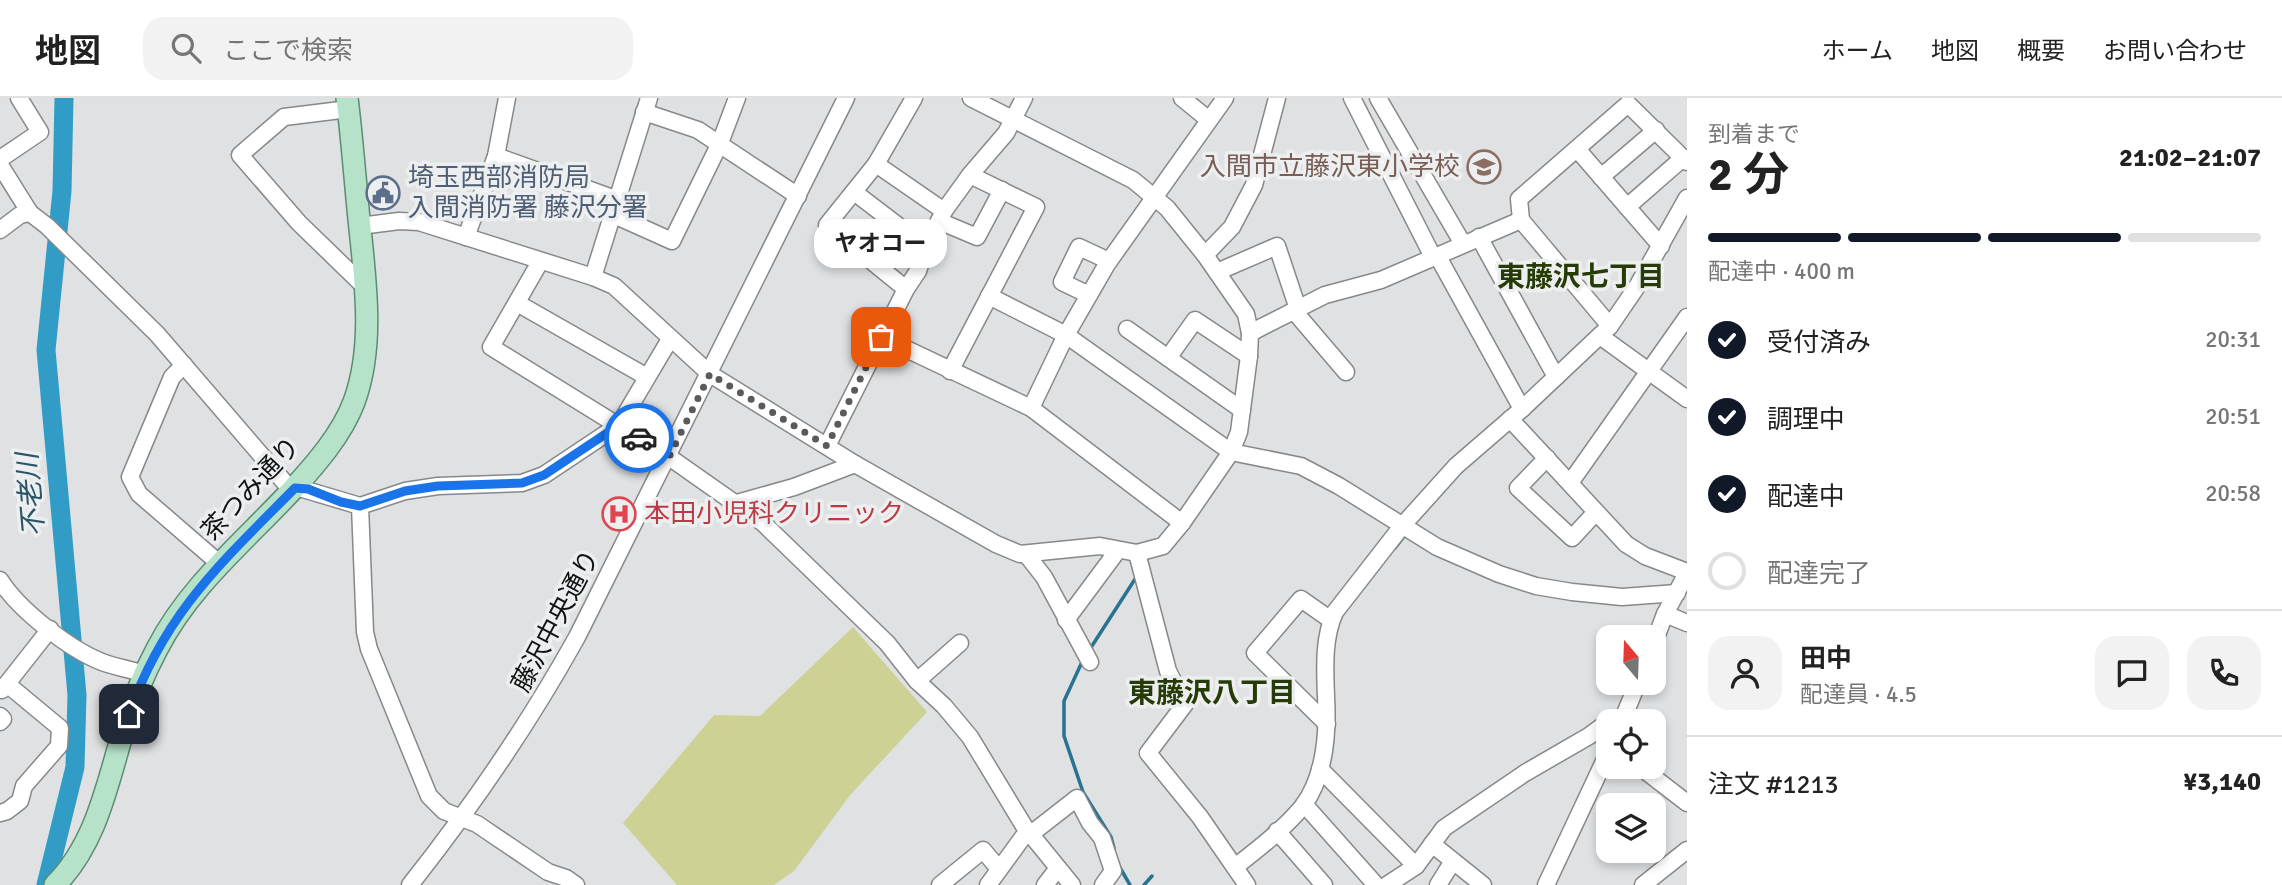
<!DOCTYPE html>
<html lang="ja">
<head>
<meta charset="utf-8">
<style>
  :root { --surface:#fff; --page:#f2f2f2; --text:#222; --muted:#767676; --line:#e0e0e0; --accent:#111827 }
  body { margin:0; font-family:Signika,"Noto Sans JP",sans-serif; background:var(--page); color:var(--text); height:100vh; display:flex; flex-direction:column; font-size:26px; white-space:nowrap }
  * { box-sizing:border-box; margin:0 }
  p { font-size:23px; color:var(--muted) }
  .icon { flex:none; width:38px; height:38px; fill:none; stroke:currentColor; stroke-width:2; stroke-linecap:round; stroke-linejoin:round }
  .map { position:relative; flex:1; overflow:hidden }
  .drawer { display:flex; flex-direction:column; background:var(--surface); width:595px }
  .drawer>* { flex:none }
  .needle { width:46px; rotate:341deg }
  .fabs { position:absolute; left:1596px; top:527px; display:grid; gap:14px }
  .fabs a { display:grid; place-items:center; width:70px; height:70px; border-radius:14px; background:var(--surface); box-shadow:0 4px 10px #0003; font-size:35px }
  .pin { position:absolute; display:grid; place-items:center; width:60px; height:60px; color:#fff; margin:-30px; border-radius:14px; box-shadow:0 4px 10px #0006 }
  .courier { position:absolute; display:grid; place-items:center; width:70px; height:70px; margin:-35px; border:5px solid #1a73e8; border-radius:50%; background:#fff; color:#222; box-shadow:0 2px 9px #0007 }
  .bubble { position:absolute; height:49px; border-radius:21px; background:var(--surface); box-shadow:0 4px 10px #0003; font-size:23px; font-weight:700; line-height:49px; text-align:center }
  .summary em { font-style:normal; font-weight:700 }
  .summary div { display:flex; flex-direction:column-reverse }
  .summary { display:flex; align-items:center; justify-content:space-between; height:119px; padding:0 21px }
  h1 { font-size:46px; font-weight:700; line-height:52px }
  .bar { display:grid; grid-template-columns:repeat(4,1fr); gap:10px 7px; align-content:center; height:84px; padding:0 21px }
  .bar i { height:9px; border-radius:5px; background:var(--line) }
  .bar .on { background:var(--accent) }
  .bar p { grid-column:span 4 }
  .line { display:flex; align-items:center; gap:18px; padding:0 21px; border-top:2px solid var(--line) }
  .line div { flex:1 }
  .round { display:grid; place-items:center; flex:none; width:74px; height:74px; border-radius:21px; background:var(--page) }
  ol { padding:0 21px; list-style:none }
  li { display:flex; align-items:center; gap:21px; height:77px }
  li p { margin-inline-start:auto }
  li .icon { padding:7px; border-radius:50%; background:var(--accent); color:#fff; stroke-width:4 }
  li:last-child { color:var(--muted) }
  li i { width:38px; height:38px; border:4px solid var(--line); border-radius:50% }
  header { display:flex; align-items:center; gap:42px; box-sizing:border-box; height:98px; padding:0 35px; background:var(--surface); border-bottom:2px solid var(--line) }
  header strong { font-size:33px }
  nav { display:flex; gap:38px; margin-inline-start:auto; font-size:24px }
  .search { width:490px; height:63px; background:var(--page); display:flex; align-items:center; gap:18px; box-sizing:border-box; padding:0 24px; border-radius:21px; color:var(--muted); font-size:26px }
  main { display:flex; flex:1; min-height:0 }
  .map>svg:first-child { display:block }
  .green { fill:#cdd294 }
  .lines { fill:none; stroke-linecap:round; stroke-linejoin:round }
  .stream { stroke:#277390; stroke-width:3.5 }
  .river { stroke:#319dc6; stroke-width:19 }
  .minor-casing { stroke:#868889; stroke-width:19 }
  .major-casing { stroke:#5c8c73; stroke-width:24 }
  .minor { stroke:#fff; stroke-width:16 }
  .major { stroke:#b6e2ca; stroke-width:21 }
  .done { stroke:#595a5b; stroke-width:7; stroke-dasharray:0 12.6 }
  .route { stroke:#1a73e8; stroke-width:9 }
  .labels { text-anchor:middle; dominant-baseline:central; stroke-width:7; stroke-linejoin:round; paint-order:stroke }
  .education-label { font-size:26px; fill:#785e54; stroke:#eceef0; text-anchor:end }
  .service-label { font-size:26px; fill:#4e5e75; stroke:#eceef0; text-anchor:start }
  .street-label { font-size:26px; fill:#111212; stroke:#eceef0 }
  .health-label { font-size:26px; fill:#be3a42; stroke:#eceef0; text-anchor:start }
  .neighbourhood-label { font-size:28px; font-weight:bold; fill:#263b06; stroke:#eceef0 }
  .water-label { font-size:28px; font-style:italic; fill:#2a5668; stroke:#eceef0 }
</style>
</head>
<body>
<header>
<strong>地図</strong>
<div class="search"><svg class="icon" aria-label="search" viewBox="0 0 24 24"><circle cx="10" cy="10" r="6"/><path d="M15 15l6 6"/></svg>ここで検索</div>
<nav><a>ホーム</a><a>地図</a><a>概要</a><a>お問い合わせ</a></nav>
</header>
<main>
<div class="map">
<svg width="1687" height="787" viewBox="0 0 1687 787">
  <rect width="100%" height="100%" fill="#dfe1e2"/>
  <polygon class="green" points="853,529 927,614 851,696 794,773 774,787 677,787 623,725 714,617 760,618"/>
  <g class="lines">
    <g class="stream">
      <polyline points="1395,450 1405,437"/>
      <polyline points="1090,551 1137,478"/>
      <polyline points="1082,564 1064,603 1064,638 1083,694 1111,739 1114,750"/>
      <polyline points="1119,768 1130,787"/>
      <polyline points="1144,787 1152,778"/>
    </g>
    <polyline class="river" points="46,787 75,669 77,597 46,252 62,93 64,0"/>
    <defs>
      <g id="minor">
        <polyline points="1182,0 1209,22"/>
        <polyline points="1352,0 1433,159"/>
        <polyline points="1378,0 1463,146"/>
        <polyline points="349,11 284,19 240,57 299,125 366,190"/>
        <polyline points="644,14 698,32 798,98"/>
        <polyline points="1577,51 1661,148"/>
        <polyline points="496,58 618,102"/>
        <polyline points="0,61 40,34 19,0"/>
        <polyline points="876,66 944,113"/>
        <polyline points="0,67 30,115"/>
        <polyline points="1601,79 1656,32"/>
        <polyline points="854,94 926,149"/>
        <polyline points="1627,109 1683,60"/>
        <polyline points="614,117 672,143 720,45 737,0"/>
        <polyline points="1521,122 1519,101 1628,6 1687,64"/>
        <polyline points="939,123 977,139 1002,92"/>
        <polyline points="360,128 399,123 419,124 593,179 614,188 710,276 855,366 996,446 1020,456 1100,448 1137,455 1163,448 1182,425 1231,354 1239,334 1249,258 1250,235 1246,216 1205,157 1167,110 1133,82 971,0"/>
        <polyline points="0,132 20,117 30,115 47,128 157,236 286,386 360,408 405,393 438,388 522,385 544,377 619,327 670,241"/>
        <polyline points="466,139 496,58 507,0"/>
        <polyline points="1479,139 1556,279"/>
        <polyline points="1205,157 1232,129 1254,87 1277,0"/>
        <polyline points="1437,157 1522,311"/>
        <polyline points="540,164 491,249 669,359 763,425 887,545 917,583 944,608 970,639 1024,728 1072,787"/>
        <polyline points="1217,174 1277,148 1298,211"/>
        <polyline points="593,179 649,0"/>
        <polyline points="906,191 827,127 876,66 914,0"/>
        <polyline points="1089,197 1062,184 1079,149 1109,163"/>
        <polyline points="989,198 1066,237 1231,354 1301,368 1339,388 1437,449 1499,476 1536,488 1572,494 1622,499 1677,495"/>
        <polyline points="517,205 647,279"/>
        <polyline points="1294,213 1346,274"/>
        <polyline points="1127,231 1242,312"/>
        <polyline points="1250,235 1325,197 1381,182 1521,122 1610,228"/>
        <polyline points="1600,238 1687,301"/>
        <polyline points="881,239 1031,310 1182,425"/>
        <polyline points="1168,260 1195,222 1249,258"/>
        <polyline points="184,267 172,279 130,379 139,396 220,466"/>
        <polyline points="950,273 1036,109 970,77"/>
        <polyline points="1031,310 1066,237 1107,166 1225,0"/>
        <polyline points="1510,321 1626,446 1645,458 1687,474"/>
        <polyline points="827,348 906,191 918,173 926,149 944,113 970,77 1006,35 1024,0"/>
        <polyline points="1547,360 1518,390 1572,440 1596,414"/>
        <polyline points="1570,385 1687,219"/>
        <polyline points="737,405 794,389 855,366"/>
        <polyline points="360,408 365,534 369,551 429,698 444,713 477,726 548,774 566,780 576,787"/>
        <polyline points="1137,455 1168,573 1185,606 1148,655 1200,719 1247,787"/>
        <polyline points="1026,456 1044,479 1090,564"/>
        <path d="M0,482C19,512 69,551 102,564C115,569 130,571 144,576"/>
        <polyline points="1665,516 1687,525"/>
        <polyline points="1066,522 1118,452"/>
        <polyline points="1654,545 1665,516 1687,475"/>
        <polyline points="917,583 960,545"/>
        <polyline points="2,592 50,531"/>
        <polyline points="0,618 3,621 0,624"/>
        <polyline points="1622,623 1638,584"/>
        <polyline points="1327,626 1255,555 1301,501 1331,522"/>
        <polyline points="1639,668 1687,705"/>
        <polyline points="1320,671 1416,768"/>
        <polyline points="1304,706 1376,787"/>
        <polyline points="0,715 7,713 20,703 24,688 59,648 60,630 7,586"/>
        <polyline points="1277,733 1324,787"/>
        <polyline points="1432,746 1483,787"/>
        <path d="M1235,769C1258,751 1284,731 1303,708C1325,678 1328,634 1326,599C1325,571 1323,540 1335,514L1402,428L1456,368L1522,311L1610,228L1638,187L1687,100"/>
        <path d="M410,787C474,706 527,629 577,539L846,0"/>
        <polyline points="940,787 983,752 999,771"/>
        <polyline points="988,787 1023,739 1036,732 1077,700 1090,725 1102,740 1113,773 1103,787"/>
        <polyline points="1045,787 1058,770"/>
        <polyline points="1387,787 1416,768 1444,730 1525,675 1589,638 1608,624"/>
        <polyline points="1438,787 1453,763"/>
        <polyline points="1546,787 1608,655"/>
        <polyline points="1643,787 1687,752"/>
      </g>
      <path id="major" d="M55,787C96,746 107,687 123,634C132,605 143,577 157,551C189,488 246,442 293,391C316,366 342,336 354,304C375,247 365,181 359,121C355,81 352,40 347,0"/>
    </defs>
    <use href="#minor" class="minor-casing"/>
    <use href="#major" class="major-casing"/>
    <use href="#minor" class="minor"/>
    <use href="#major" class="major"/>
  </g>
  <g class="lines">
    <polyline class="done" points="639,340 669,359 710,276 827,348 881,239"/>
    <path class="route" d="M129,616C165,514 222,464 295,390L308,391L341,404L360,408L405,393L438,388L522,385L544,377L619,327L639,340"/>
  </g>
  <defs>
    <symbol id="school-ring" viewBox="-11 -11 22 22"><circle r="9.5" fill="#eceef0" stroke="#8d6e63" stroke-width="1.5"/><path d="M0-5L7-2L0 1L-7-2ZM-4 1L0 2.5L4 1V4Q0 6-4 4Z" fill="#8d6e63"/></symbol>
    <symbol id="civic-ring" viewBox="-11 -11 22 22"><circle r="9.5" fill="#eceef0" stroke="#5c6f8a" stroke-width="1.5"/><path d="M-.6-6.5H3V-4.5H.6V-3L4-1V1h2V6H-6V1h2V-1L-.6-3ZM-1.2 2.5V6h2.4V2.5Z" fill="#5c6f8a"/></symbol>
    <symbol id="hospital-ring" viewBox="-11 -11 22 22"><circle r="9.5" fill="#eceef0" stroke="#e0444e" stroke-width="1.5"/><path d="M-5-5h3v3.5h4V-5h3V5h-3V1.5h-4V5h-3Z" fill="#e0444e"/></symbol>
  </defs>
  <g fill-rule="evenodd">
    <use href="#school-ring" x="1465" y="50" width="38" height="38"/>
    <use href="#civic-ring" x="364" y="76" width="38" height="38"/>
    <use href="#hospital-ring" x="600" y="397" width="38" height="38"/>
  </g>
  <g class="labels">
    <g class="education-label">
      <text x="1460" y="69">入間市立藤沢東小学校</text>
    </g>
    <g class="service-label">
      <text x="408" y="80">埼玉西部消防局<tspan x="408" dy="30">入間消防署 藤沢分署</tspan></text>
    </g>
    <g class="street-label">
      <text transform="translate(251 391) rotate(-47)">茶つみ通り</text>
      <text transform="translate(556 523) rotate(-62)">藤沢中央通り</text>
    </g>
    <g class="health-label">
      <text x="644" y="416">本田小児科クリニック</text>
    </g>
    <g class="neighbourhood-label">
      <text x="1581" y="179">東藤沢七丁目</text>
      <text x="1212" y="595">東藤沢八丁目</text>
    </g>
    <g class="water-label">
      <text transform="translate(31 397) rotate(-95)">不老川</text>
    </g>
  </g>
</svg>
<div class="fabs">
<a><svg class="needle" viewBox="-14 -14 28 28"><path d="M0-13l5 13h-10z" fill="#e53935"/><path d="M0 13l5-13h-10z" fill="#767676"/></svg></a>
<a><svg class="icon" aria-label="locate" viewBox="0 0 24 24"><circle cx="12" cy="12" r="6"/><path d="M12 2v4M12 18v4M2 12h4M18 12h4"/></svg></a>
<a><svg class="icon" aria-label="layers" viewBox="0 0 24 24"><path d="M12 4l9 5-9 5-9-5zM3 14l9 5 9-5"/></svg></a>
</div>
<div class="pin" style="left:881px;top:239px;background:#ea580c"><svg class="icon" aria-label="bag" viewBox="0 0 24 24"><path d="M5 8h14l-1 12H6zM9 8a3 3 0 0 1 6 0"/></svg></div>
<div class="pin" style="left:129px;top:616px;background:#1f2937"><svg class="icon" aria-label="home" viewBox="0 0 24 24"><path d="M3 11l9-7 9 7M6 9v11h12V9"/></svg></div>
<div class="courier" style="left:639px;top:340px"><svg class="icon" aria-label="car" viewBox="0 0 24 24"><path d="M5 17H2v-5l4-1 3-4h7l3 4 3 1v5h-3M9 17h6M6 11h13"/><circle cx="7" cy="17" r="2"/><circle cx="17" cy="17" r="2"/></svg></div>
<div class="bubble" style="left:814px;top:121px;width:133px">ヤオコー</div>
</div>
<section class="drawer">
<div class="summary"><div><h1>2 分</h1><p>到着まで</p></div><em>21:02–21:07</em></div>
<div class="bar"><i class="on"></i><i class="on"></i><i class="on"></i><i></i><p>配達中 · 400 m</p></div>
<ol>
<li><svg class="icon" aria-label="check" viewBox="0 0 24 24"><path d="M5 12l5 5 9-10"/></svg>受付済み<p>20:31</p></li>
<li><svg class="icon" aria-label="check" viewBox="0 0 24 24"><path d="M5 12l5 5 9-10"/></svg>調理中<p>20:51</p></li>
<li><svg class="icon" aria-label="check" viewBox="0 0 24 24"><path d="M5 12l5 5 9-10"/></svg>配達中<p>20:58</p></li>
<li><i></i>配達完了</li>
</ol>
<div class="line" style="height:126px"><a class="round"><svg class="icon" aria-label="person" viewBox="0 0 24 24"><circle cx="12" cy="8" r="4"/><path d="M4 21q1-7 8-7t8 7"/></svg></a><div><b>田中</b><p>配達員 · 4.5</p></div><a class="round"><svg class="icon" aria-label="chat" viewBox="0 0 24 24"><path d="M4 5h16v11H9l-5 4z"/></svg></a><a class="round"><svg class="icon" aria-label="phone" viewBox="0 0 24 24"><path d="M5 4h4l2 5-3 2q2 4 5 5l2-3 5 2v4C11 20 4 13 5 4z"/></svg></a></div>
<div class="line" style="height:91px"><div>注文 #1213</div><b>¥3,140</b></div>
</section>
</main>
</body>
</html>
